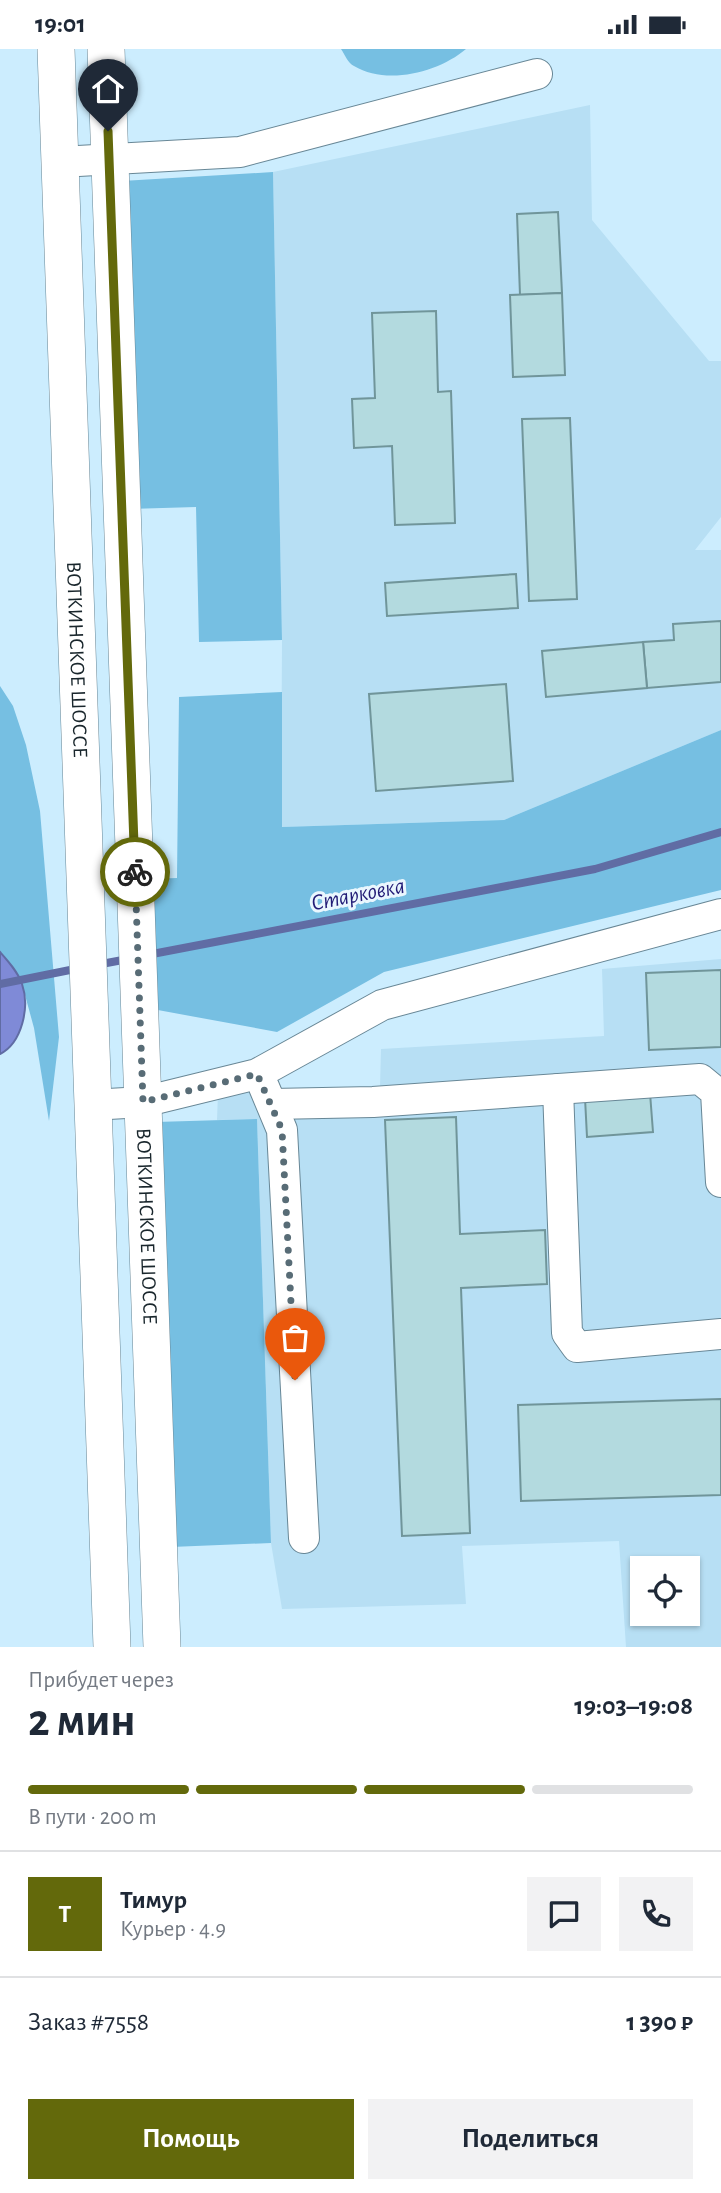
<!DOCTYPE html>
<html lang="ru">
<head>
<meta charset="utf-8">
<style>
  :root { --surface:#fff; --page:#f2f2f3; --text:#1f2937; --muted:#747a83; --line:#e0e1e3; --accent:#63690b }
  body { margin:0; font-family:"Alegreya Sans",sans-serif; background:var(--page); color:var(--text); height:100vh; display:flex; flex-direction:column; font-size:26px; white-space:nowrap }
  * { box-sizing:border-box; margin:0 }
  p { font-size:23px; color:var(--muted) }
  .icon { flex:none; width:38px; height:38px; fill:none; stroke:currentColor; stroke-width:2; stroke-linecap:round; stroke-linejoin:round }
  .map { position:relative; height:1598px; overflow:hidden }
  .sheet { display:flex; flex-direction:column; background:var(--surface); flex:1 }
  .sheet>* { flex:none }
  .fabs { position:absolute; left:630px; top:1507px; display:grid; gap:14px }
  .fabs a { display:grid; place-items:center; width:70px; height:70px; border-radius:0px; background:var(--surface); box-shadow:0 2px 5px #0004; font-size:35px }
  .pin { position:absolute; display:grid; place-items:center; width:60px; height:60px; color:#fff; margin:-72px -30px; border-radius:50% 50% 50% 0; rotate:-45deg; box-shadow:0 0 7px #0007 }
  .pin .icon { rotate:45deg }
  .courier { position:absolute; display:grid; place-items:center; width:70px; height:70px; margin:-35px; border:5px solid #63690b; border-radius:50%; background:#fff; color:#222; box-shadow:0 2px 9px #0007 }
  .overview em { font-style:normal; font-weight:700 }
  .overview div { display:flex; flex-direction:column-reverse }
  .overview { display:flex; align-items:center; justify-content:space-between; height:119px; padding:0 28px }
  h1 { font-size:46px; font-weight:700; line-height:52px }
  .bar { display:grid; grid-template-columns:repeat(4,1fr); gap:10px 7px; align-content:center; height:84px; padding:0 28px }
  .bar i { height:9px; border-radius:5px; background:var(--line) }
  .bar .current { background:var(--accent) }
  .bar p { grid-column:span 4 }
  .line { display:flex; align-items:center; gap:18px; padding:0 28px; border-top:2px solid var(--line) }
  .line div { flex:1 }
  .round { display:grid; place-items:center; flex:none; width:74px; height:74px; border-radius:0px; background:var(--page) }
  .button { display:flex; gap:14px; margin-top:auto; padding:14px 28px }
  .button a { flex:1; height:80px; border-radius:0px; background:var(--accent); color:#fff; font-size:28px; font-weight:700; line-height:80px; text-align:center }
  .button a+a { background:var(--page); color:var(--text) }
  .status { display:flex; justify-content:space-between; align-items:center; height:49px; padding:0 35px; background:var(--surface); direction:ltr }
  .status svg { height:19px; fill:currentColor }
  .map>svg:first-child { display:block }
  .built { fill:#b7dff4; fill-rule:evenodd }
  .green { fill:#76bfe2 }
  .water { fill:#7f8ad7; stroke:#606ca4; stroke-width:2 }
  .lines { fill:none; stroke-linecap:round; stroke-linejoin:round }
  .stream { stroke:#606ca4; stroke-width:8 }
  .building { fill:#b3dadf; stroke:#70959a; stroke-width:2 }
  .minor-casing { stroke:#688796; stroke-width:32 }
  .major-casing { stroke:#688796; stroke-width:38 }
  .minor { stroke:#fff; stroke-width:30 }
  .major { stroke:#fff; stroke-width:37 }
  .done { stroke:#586c76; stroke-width:7; stroke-dasharray:0 12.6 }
  .route { stroke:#63690b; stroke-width:9 }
  .labels { text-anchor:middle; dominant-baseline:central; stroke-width:6; stroke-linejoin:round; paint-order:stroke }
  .street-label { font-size:21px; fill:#19262c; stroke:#eaf7fe }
  .water-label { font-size:23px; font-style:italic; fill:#221c76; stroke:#eaf7fe }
</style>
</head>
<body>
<div class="status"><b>19:01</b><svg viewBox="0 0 49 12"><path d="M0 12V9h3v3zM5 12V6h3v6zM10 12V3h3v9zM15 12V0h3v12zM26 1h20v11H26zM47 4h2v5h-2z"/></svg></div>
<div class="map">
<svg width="721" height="1598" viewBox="0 0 721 1598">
  <rect width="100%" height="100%" fill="#ccedfe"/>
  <g class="built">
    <polygon points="590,56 592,171 709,312 721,312 721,468 695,501 721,501 721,681 504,771 281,778 282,591 273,123"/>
    <path d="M721,910V1598H626L619,1492L462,1497L466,1555L282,1560L271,1494L257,1070L217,1071L218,1044L380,1038L381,1000L604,987L602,920ZM642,1519H688V1564H642Z"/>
  </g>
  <g class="green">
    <path d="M341,0H466C439,23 387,37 354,17C348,14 345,6 341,0Z"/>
    <polygon points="273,123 282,591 199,593 196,458 129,460 122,132"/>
    <polygon points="0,637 13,657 26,696 40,762 59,988 49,1072 34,979 22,935 0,903"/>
    <polygon points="282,643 282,778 504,771 721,681 721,841 384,923 277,983 147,959 147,830 177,829 179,648"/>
    <polygon points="257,1070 271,1494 171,1498 156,1073"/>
  </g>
  <path class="water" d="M0,903C8,912 18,923 22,935C30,958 22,994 0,1005Z"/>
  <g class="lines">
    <g class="stream">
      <polyline points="147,906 595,820 721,783"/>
      <polyline points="96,916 128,910"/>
      <polyline points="0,935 80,919"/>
    </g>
  </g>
  <g class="building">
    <polygon points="558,163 562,244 520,246 517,165"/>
    <polygon points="562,244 565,326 513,328 510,246"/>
    <polygon points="436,262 438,343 451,342 455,474 395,476 392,397 354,399 352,350 375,349 372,264"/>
    <polygon points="570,369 577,550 529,552 522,370"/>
    <polygon points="516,525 518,559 387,567 385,534"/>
    <polygon points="721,572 721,633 647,639 643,593 674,591 673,575"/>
    <polygon points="643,593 647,639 546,648 542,602"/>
    <polygon points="506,635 513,732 376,742 369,645"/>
    <polygon points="721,921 721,998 649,1001 646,924"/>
    <polygon points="650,1044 653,1083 587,1088 585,1049"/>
    <polygon points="456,1068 460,1185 545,1181 547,1235 461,1239 470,1484 402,1487 385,1071"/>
    <polygon points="721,1350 721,1446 521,1452 518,1356"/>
  </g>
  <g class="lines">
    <defs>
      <g id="minor">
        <polyline points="60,113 240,103 537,25"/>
        <polyline points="264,1038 282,1081 304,1489"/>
        <polyline points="558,1040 567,1284 577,1298 721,1285"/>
        <polyline points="272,1055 373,1053 700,1030 716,1043 721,1133"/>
        <polyline points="91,1056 143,1053 257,1025 382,956 721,865"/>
      </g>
      <g id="major">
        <path id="s1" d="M56,0L112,1598"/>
        <path id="s2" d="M106,0L162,1598"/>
      </g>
    </defs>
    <use href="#minor" class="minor-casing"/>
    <use href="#major" class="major-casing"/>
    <use href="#minor" class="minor"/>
    <use href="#major" class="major"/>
  </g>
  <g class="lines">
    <polyline class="done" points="135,823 143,1053 257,1025 282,1081 295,1331"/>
    <polyline class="route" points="108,82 135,823"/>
  </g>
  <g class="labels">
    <g class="street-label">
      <text stroke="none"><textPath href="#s1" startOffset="611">ВОТКИНСКОЕ ШОССЕ</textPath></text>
      <text stroke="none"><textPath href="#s2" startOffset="1178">ВОТКИНСКОЕ ШОССЕ</textPath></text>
    </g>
    <g class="water-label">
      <text transform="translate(358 846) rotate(-11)">Старковка</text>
    </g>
  </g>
</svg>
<div class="fabs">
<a><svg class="icon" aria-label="locate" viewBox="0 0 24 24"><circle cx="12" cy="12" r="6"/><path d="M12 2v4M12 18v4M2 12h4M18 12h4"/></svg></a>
</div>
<div class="pin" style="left:295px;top:1331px;background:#ea580c"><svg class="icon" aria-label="bag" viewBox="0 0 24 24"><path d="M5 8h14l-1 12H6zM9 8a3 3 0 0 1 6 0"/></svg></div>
<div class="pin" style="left:108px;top:82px;background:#1f2937"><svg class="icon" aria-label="home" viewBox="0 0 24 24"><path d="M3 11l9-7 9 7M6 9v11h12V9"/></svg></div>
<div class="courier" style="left:135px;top:823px"><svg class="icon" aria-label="bike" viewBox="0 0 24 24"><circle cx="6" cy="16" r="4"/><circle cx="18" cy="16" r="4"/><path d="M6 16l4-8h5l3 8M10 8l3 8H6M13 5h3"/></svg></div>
</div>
<section class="sheet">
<div class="overview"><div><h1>2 мин</h1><p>Прибудет через</p></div><em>19:03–19:08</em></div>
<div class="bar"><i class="current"></i><i class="current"></i><i class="current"></i><i></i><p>В пути · 200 m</p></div>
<div class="line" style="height:126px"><b class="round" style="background:var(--accent);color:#fff">Т</b><div><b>Тимур</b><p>Курьер · 4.9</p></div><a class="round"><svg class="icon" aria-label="chat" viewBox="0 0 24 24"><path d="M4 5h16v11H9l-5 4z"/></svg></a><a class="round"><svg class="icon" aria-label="phone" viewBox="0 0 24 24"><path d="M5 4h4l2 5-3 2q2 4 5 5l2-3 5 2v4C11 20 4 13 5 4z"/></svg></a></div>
<div class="line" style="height:91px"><div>Заказ #7558</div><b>1 390 ₽</b></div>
<div class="button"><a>Помощь</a><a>Поделиться</a></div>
</section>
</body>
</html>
